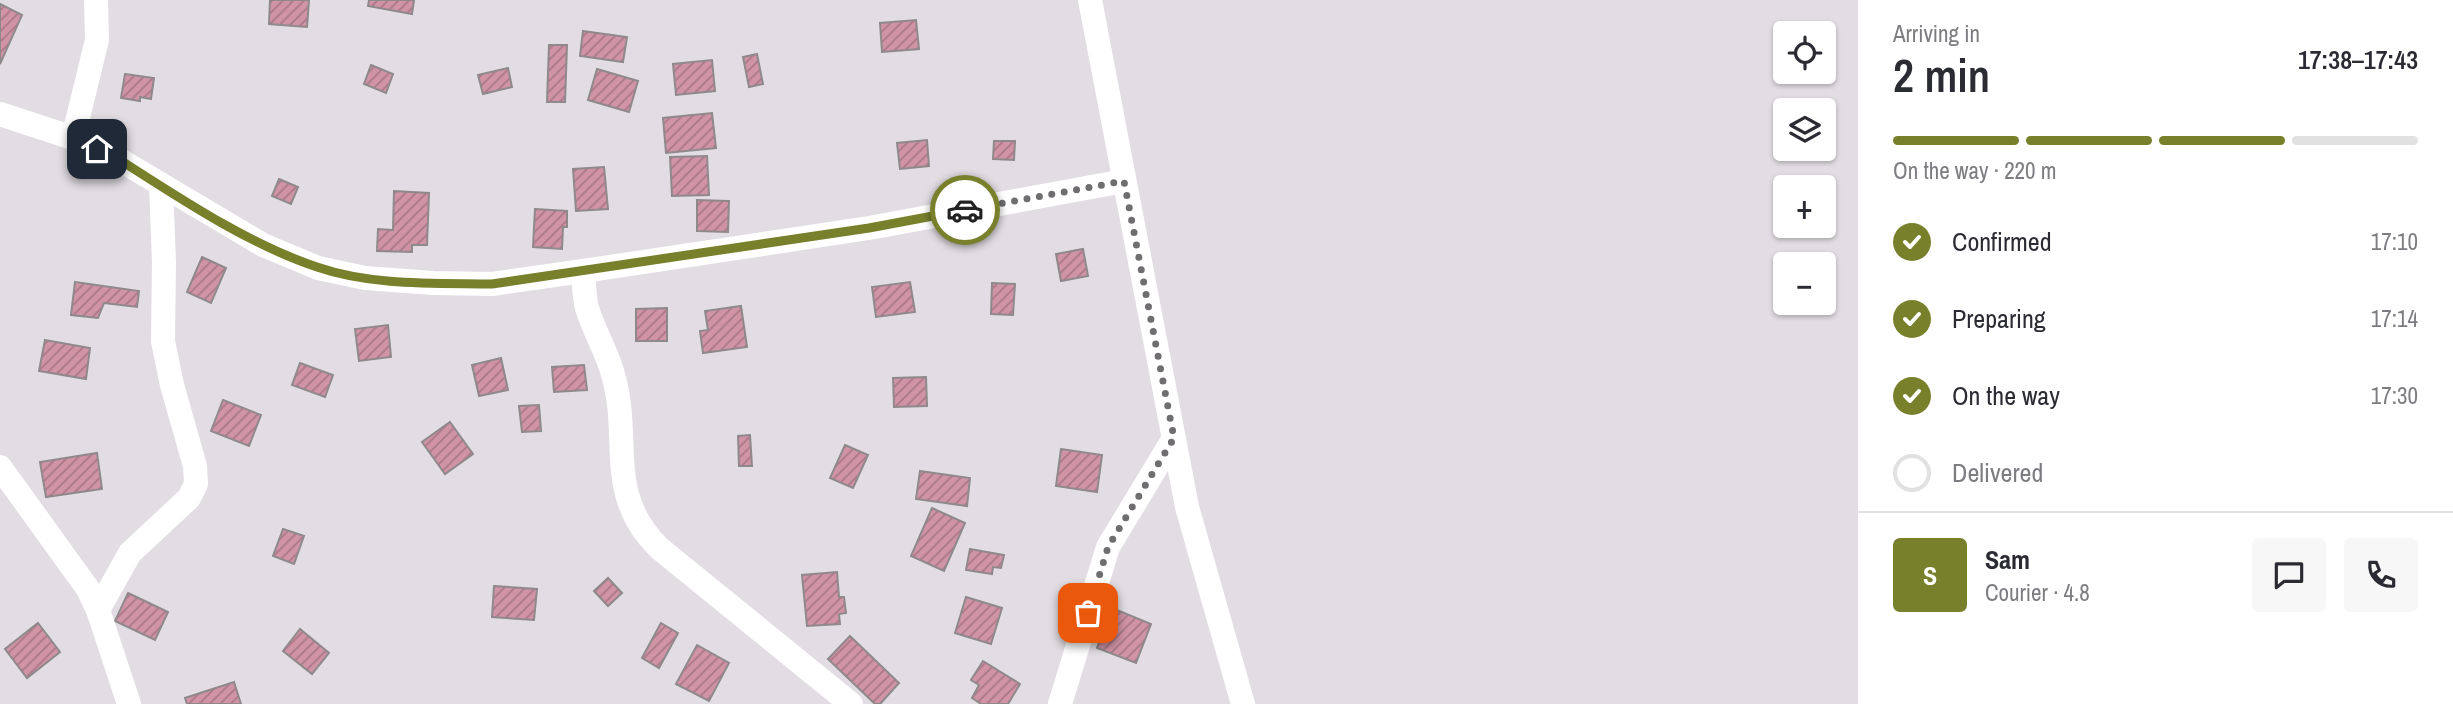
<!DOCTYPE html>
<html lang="en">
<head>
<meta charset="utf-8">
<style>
  :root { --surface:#fff; --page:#f7f7f7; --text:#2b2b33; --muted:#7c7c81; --line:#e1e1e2; --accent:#79802c }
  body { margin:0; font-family:"Archivo Narrow",sans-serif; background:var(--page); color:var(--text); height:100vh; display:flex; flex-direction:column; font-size:26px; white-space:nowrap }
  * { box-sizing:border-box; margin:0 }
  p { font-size:23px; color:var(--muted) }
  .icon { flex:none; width:38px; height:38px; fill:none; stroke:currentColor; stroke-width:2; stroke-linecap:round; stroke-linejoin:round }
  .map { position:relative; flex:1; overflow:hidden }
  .side { display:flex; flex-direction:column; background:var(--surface); width:595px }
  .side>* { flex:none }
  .fabs { position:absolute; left:1773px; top:21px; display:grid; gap:14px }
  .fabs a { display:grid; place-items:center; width:63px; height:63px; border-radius:7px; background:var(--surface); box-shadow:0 2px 5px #0004; font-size:35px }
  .pin { position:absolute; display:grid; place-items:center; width:60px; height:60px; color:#fff; margin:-30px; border-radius:14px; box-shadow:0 4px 10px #0006 }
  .courier { position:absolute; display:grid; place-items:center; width:70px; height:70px; margin:-35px; border:5px solid #79802c; border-radius:50%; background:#fff; color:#222; box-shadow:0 2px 9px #0007 }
  .overview em { font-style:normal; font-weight:600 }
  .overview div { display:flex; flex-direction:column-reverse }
  .overview { display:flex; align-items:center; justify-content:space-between; height:119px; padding:0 35px }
  h1 { font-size:46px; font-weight:600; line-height:52px }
  .bar { display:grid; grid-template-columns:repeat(4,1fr); gap:10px 7px; align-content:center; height:84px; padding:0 35px }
  .bar i { height:9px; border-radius:5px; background:var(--line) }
  .bar .current { background:var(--accent) }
  .bar p { grid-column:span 4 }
  .line { display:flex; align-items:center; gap:18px; padding:0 35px; border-top:2px solid var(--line) }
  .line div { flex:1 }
  .round { display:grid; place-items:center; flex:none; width:74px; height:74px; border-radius:7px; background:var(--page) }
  ol { padding:0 35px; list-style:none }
  li { display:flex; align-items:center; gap:21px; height:77px }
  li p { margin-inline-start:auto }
  li .icon { padding:7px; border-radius:50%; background:var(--accent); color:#fff; stroke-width:4 }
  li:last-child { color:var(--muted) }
  li i { width:38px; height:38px; border:4px solid var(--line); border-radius:50% }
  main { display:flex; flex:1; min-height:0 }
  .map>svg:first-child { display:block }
  .building { fill:url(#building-hatch); stroke:#8f898b; stroke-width:2 }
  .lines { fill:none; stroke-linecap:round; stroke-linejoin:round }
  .street { stroke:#fff; stroke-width:24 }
  .done { stroke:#6f6d70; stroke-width:7; stroke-dasharray:0 12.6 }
  .route { stroke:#79802c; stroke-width:9 }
</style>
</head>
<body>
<main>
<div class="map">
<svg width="1858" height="704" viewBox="0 0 1858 704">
  <defs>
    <pattern id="building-hatch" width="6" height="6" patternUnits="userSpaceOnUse" patternTransform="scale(1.75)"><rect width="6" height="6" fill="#d193a6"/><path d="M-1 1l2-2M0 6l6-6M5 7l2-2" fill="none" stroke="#aa7888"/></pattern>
  </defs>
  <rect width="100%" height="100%" fill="#e1dde2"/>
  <g class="building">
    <polygon points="270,0 309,0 307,27 269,24"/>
    <polygon points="369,0 414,0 412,14 368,6"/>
    <polygon points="0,4 22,15 0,64"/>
    <polygon points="916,20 919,49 882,52 880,23"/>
    <polygon points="583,31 627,37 623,62 580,56"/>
    <polygon points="549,45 567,45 565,102 547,102"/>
    <polygon points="757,54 763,84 749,87 743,57"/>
    <polygon points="712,60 715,91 676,95 673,64"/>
    <polygon points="371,65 393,74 386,93 364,84"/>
    <polygon points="508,68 512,87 483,94 478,75"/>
    <polygon points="597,69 638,81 629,112 588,100"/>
    <polygon points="125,74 154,78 151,99 140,97 140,101 121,98"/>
    <polygon points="712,113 716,148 666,153 663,118"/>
    <polygon points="927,140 929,166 900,169 897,143"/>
    <polygon points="994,141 1015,141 1014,160 993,159"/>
    <polygon points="707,156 709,195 672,196 670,157"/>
    <polygon points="604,167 608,209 576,211 573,169"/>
    <polygon points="279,179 298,187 291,204 272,196"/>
    <polygon points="394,191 429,193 427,245 412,245 412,252 377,251 378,229 393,230"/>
    <polygon points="697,200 729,201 728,232 697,231"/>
    <polygon points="535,209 567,211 567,227 563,227 562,249 533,247"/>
    <polygon points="1083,249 1088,276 1061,281 1056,254"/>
    <polygon points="202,257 226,268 211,303 187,292"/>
    <polygon points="75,282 139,291 137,307 104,303 98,318 71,315"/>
    <polygon points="910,282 915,312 876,317 872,287"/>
    <polygon points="992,283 1015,284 1013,315 991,314"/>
    <polygon points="741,306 747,347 703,353 700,331 708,330 705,311"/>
    <polygon points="667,308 667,341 636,341 636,309"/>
    <polygon points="388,325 391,357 359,361 355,329"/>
    <polygon points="45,340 90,348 86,379 39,371"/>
    <polygon points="501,358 508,390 479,396 472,365"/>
    <polygon points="300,363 333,375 325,397 292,385"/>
    <polygon points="584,365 587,390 554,392 552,367"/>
    <polygon points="926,377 927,406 894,407 893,378"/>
    <polygon points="223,400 261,415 249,446 211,431"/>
    <polygon points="539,405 541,431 522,432 519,406"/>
    <polygon points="450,422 473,454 445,474 422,442"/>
    <polygon points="750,435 752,466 739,466 738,436"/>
    <polygon points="845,445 868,455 853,488 830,478"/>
    <polygon points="1061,449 1102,455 1097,492 1056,486"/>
    <polygon points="97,453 102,489 46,497 40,462"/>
    <polygon points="920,471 970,478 967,506 916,499"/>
    <polygon points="932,508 965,523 944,571 911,556"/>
    <polygon points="283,529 304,536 294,564 273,556"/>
    <polygon points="970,549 1004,555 1001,568 993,567 992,574 966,570"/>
    <polygon points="837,572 839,597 844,597 846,613 839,614 840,624 807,626 802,575"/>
    <polygon points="608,578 622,593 608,606 594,591"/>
    <polygon points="494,586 537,589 534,620 492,617"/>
    <polygon points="128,593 168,612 155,640 115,621"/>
    <polygon points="966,597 1002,608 991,644 955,633"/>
    <polygon points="1112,608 1151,624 1136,663 1097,648"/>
    <polygon points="38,623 60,652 27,678 5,649"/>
    <polygon points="661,623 678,633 659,668 642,658"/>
    <polygon points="300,629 329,653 312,674 283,651"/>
    <polygon points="850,636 899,683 880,704 875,704 828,659"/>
    <polygon points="697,645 729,663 709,701 676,684"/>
    <polygon points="983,661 1020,684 1008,704 981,704 972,698 979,685 971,680"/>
    <polygon points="234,682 241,704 187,704 185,698"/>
  </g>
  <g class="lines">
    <g class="street">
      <polyline points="1090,0 1187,507 1243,704"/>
      <polyline points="0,114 73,138 120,160 263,245 318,268 365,278 433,283 492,284 583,271 869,228 1124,181"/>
      <polyline points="73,138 97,40 96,0"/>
      <path d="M583,271C584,283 584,296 587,308C594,332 608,353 614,378C631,442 605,495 659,548L851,704"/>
      <polyline points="0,467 88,589 98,610 129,704"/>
      <polyline points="98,610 130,553 189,498 196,484 195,466 172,385 163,341 164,262 161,186"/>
      <polyline points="1060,704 1108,547 1174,438"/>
    </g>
  </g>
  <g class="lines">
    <polyline class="done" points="965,210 1124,181 1174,438 1108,547 1088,613"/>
    <path class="route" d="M97,149L120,160C181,199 248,244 317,267C372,286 435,283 492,284L869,228L965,210"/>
  </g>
</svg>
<div class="fabs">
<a><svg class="icon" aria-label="locate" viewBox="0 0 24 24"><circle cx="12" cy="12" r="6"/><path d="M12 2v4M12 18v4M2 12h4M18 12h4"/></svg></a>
<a><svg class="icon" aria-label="layers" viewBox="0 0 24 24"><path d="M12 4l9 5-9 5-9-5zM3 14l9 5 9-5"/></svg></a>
<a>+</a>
<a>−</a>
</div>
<div class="pin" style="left:1088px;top:613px;background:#ea580c"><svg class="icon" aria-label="bag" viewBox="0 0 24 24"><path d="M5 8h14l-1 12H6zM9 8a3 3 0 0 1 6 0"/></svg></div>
<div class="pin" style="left:97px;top:149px;background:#1f2937"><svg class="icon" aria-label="home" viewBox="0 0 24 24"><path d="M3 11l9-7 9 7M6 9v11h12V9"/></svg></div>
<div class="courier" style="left:965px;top:210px"><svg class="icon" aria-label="car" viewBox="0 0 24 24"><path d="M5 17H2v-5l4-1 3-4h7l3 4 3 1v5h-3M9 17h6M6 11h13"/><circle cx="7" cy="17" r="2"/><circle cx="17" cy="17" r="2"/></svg></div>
</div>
<section class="side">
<div class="overview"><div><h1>2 min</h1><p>Arriving in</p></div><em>17:38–17:43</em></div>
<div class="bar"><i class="current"></i><i class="current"></i><i class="current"></i><i></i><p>On the way · 220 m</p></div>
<ol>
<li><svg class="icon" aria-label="check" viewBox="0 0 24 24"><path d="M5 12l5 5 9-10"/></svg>Confirmed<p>17:10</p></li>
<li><svg class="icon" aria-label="check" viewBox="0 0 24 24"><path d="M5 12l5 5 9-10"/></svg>Preparing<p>17:14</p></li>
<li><svg class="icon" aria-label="check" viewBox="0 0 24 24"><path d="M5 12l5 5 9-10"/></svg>On the way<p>17:30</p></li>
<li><i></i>Delivered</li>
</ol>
<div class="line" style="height:126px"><b class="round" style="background:var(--accent);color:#fff">S</b><div><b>Sam</b><p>Courier · 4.8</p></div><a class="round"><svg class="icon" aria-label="chat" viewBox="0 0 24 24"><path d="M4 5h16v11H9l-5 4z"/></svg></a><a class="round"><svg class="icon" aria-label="phone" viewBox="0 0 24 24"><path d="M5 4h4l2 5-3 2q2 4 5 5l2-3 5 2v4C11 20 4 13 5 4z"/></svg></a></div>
</section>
</main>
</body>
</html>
